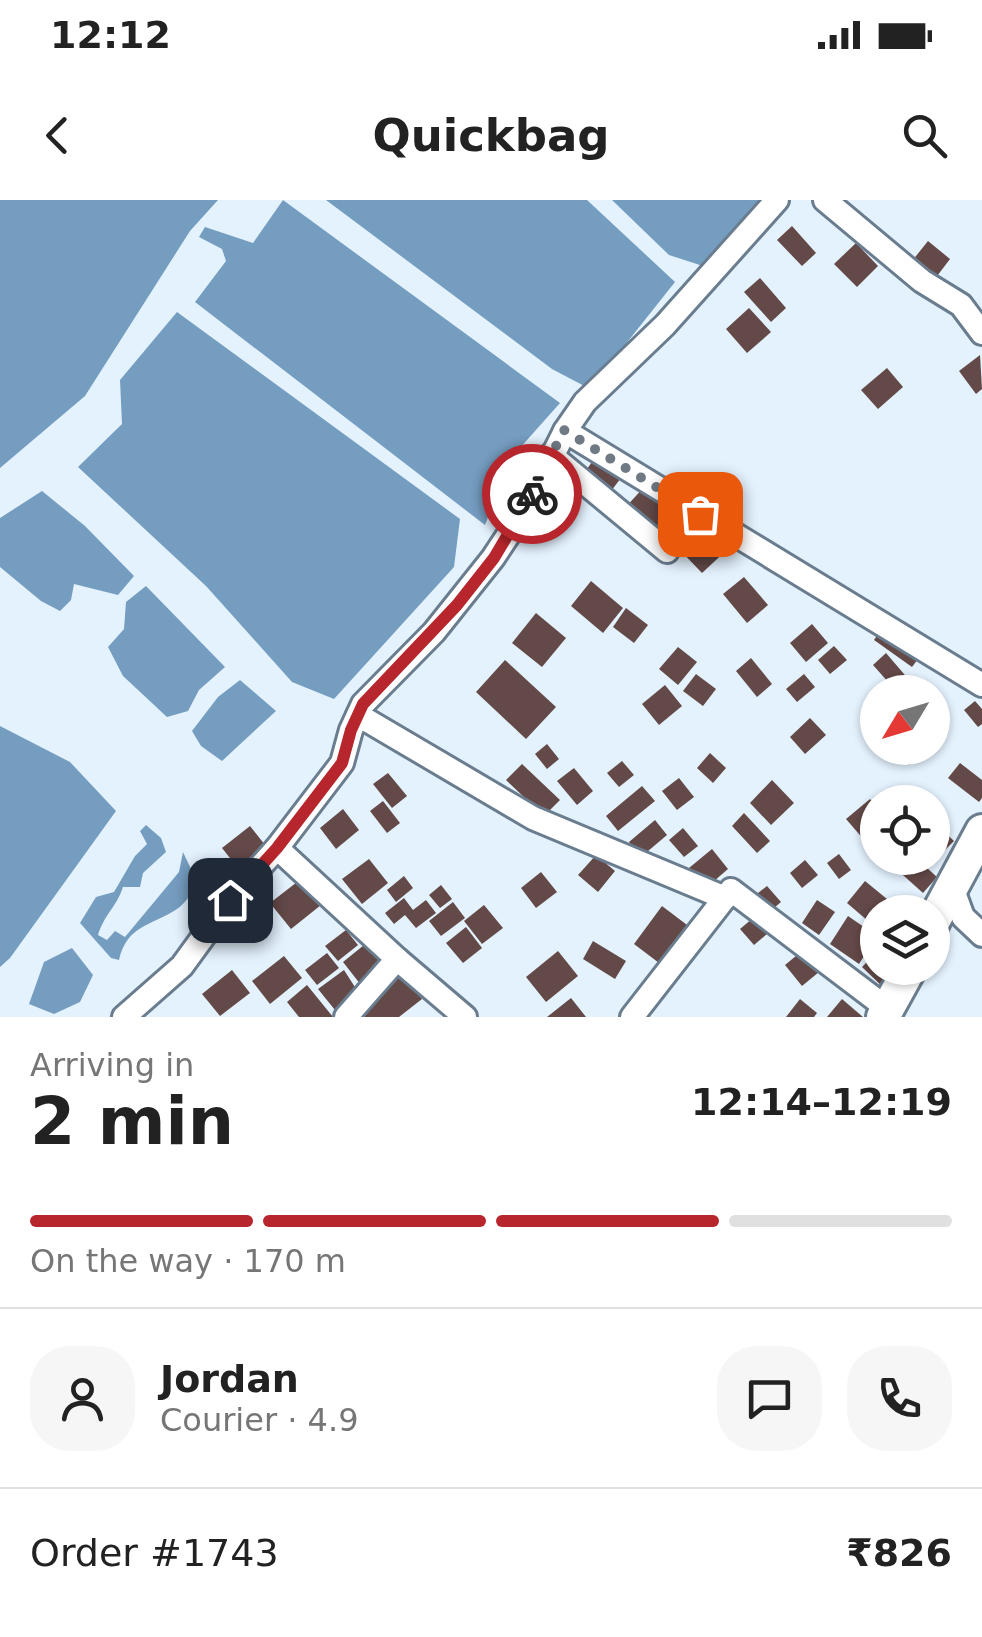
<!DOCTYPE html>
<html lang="en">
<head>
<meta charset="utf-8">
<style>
  :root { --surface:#fff; --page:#f6f6f6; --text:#222; --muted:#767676; --line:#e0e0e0; --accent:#b7262c }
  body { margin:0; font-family:"DejaVu Sans",sans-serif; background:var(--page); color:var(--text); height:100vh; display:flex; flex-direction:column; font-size:38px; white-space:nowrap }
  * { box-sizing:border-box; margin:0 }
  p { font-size:32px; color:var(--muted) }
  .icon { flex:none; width:55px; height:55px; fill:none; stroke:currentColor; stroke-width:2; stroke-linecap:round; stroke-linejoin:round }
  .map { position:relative; height:817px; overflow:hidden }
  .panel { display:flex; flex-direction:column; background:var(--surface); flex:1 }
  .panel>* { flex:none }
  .needle { width:65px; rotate:232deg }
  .controls { position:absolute; left:860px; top:475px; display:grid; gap:20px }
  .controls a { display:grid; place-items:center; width:90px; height:90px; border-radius:50%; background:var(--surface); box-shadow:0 2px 8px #0004; font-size:50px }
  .pin { position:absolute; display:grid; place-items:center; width:85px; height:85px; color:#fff; margin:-42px; border-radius:20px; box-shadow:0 5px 15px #0006 }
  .courier { position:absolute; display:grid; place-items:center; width:100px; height:100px; margin:-50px; border:8px solid #b7262c; border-radius:50%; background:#fff; color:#222; box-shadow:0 2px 12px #0007 }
  .head em { font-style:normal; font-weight:700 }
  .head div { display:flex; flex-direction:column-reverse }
  .head { display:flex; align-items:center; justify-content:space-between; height:170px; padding:0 30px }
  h1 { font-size:65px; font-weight:700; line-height:75px }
  .bar { display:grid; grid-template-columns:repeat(4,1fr); gap:15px 10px; align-content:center; height:120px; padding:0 30px }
  .bar i { height:12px; border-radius:8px; background:var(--line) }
  .bar .on { background:var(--accent) }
  .bar p { grid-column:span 4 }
  .line { display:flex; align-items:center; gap:25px; padding:0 30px; border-top:2px solid var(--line) }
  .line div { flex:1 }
  .round { display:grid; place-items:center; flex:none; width:105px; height:105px; border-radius:40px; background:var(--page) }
  .status { display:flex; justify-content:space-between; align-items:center; height:70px; padding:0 50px; background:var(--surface); direction:ltr }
  .status svg { height:28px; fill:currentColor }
  header { display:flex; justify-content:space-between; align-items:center; height:130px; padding:0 30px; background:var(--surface); font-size:45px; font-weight:700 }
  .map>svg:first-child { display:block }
  .water { fill:#759dc0 }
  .building { fill:#634947 }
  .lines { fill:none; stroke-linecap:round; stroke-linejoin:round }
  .street-casing { stroke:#6a7d8f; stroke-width:28 }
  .secondary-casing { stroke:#6a7d8f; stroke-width:38 }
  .street { stroke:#fff; stroke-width:22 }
  .secondary { stroke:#fff; stroke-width:32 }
  .done { stroke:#707a84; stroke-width:10; stroke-dasharray:0 18 }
  .route { stroke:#b7262c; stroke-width:12 }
</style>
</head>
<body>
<div class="status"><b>12:12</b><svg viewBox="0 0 49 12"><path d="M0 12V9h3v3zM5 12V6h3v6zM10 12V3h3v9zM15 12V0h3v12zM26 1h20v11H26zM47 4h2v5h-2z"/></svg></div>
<header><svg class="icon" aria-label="back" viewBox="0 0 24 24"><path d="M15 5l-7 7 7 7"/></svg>Quickbag<svg class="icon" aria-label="search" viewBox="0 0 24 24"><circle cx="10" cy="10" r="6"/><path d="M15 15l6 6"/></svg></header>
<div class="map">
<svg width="982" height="817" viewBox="0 0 982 817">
  <rect width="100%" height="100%" fill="#e4f2fe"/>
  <g class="water">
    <polygon points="0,0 218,0 190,31 85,196 0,268"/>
    <polygon points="283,0 560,203 511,258 485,325 195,102 226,61 222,49 199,37 205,27 253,43"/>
    <polygon points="326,0 587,0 675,82 590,189 552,169"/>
    <polygon points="612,0 764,0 703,66 669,55"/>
    <polygon points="177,112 460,319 454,367 334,499 292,482 206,386 78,267 122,224 120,180"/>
    <polygon points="42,291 85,326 134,376 118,395 74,384 71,400 60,411 41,401 0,367 0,318"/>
    <polygon points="146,386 225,467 199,490 188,511 167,517 123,476 108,447 124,429 126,402"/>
    <polygon points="240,480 276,511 222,561 201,546 192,531 218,497"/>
    <polygon points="0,526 70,562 116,611 10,758 0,767"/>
    <path d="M146,625L161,638L166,652L143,673L140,687H123C116,708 105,713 98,735L107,740L115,731L125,737L179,672L183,652L198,684C192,692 185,704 177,709C151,726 127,725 119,760L111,758L80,723L96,697L114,692L135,656L147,644L140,631Z"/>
    <polygon points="72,748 93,775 80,802 54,814 29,804 44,762"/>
  </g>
  <g class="building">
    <polygon points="792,26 816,53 802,66 777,40"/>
    <polygon points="928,41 950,59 931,84 908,66"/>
    <polygon points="856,43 878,66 857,87 834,64"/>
    <polygon points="760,78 786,108 771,122 744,92"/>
    <polygon points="749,108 771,132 747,153 726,129"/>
    <polygon points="980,155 982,189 976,194 959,171"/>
    <polygon points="887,168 903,187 878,209 861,190"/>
    <polygon points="597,255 624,274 608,295 582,276"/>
    <polygon points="645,286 674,304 652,332 624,309"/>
    <polygon points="705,324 729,348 702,373 679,349"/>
    <polygon points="744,377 768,405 747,423 723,394"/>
    <polygon points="591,381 623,408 603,433 571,406"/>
    <polygon points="626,408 648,425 634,443 613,427"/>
    <polygon points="536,413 566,438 542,467 512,443"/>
    <polygon points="812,424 828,443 806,462 790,443"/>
    <polygon points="883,427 921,455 912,467 874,440"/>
    <polygon points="834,446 847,460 830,474 818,460"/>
    <polygon points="678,447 697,462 678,485 659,469"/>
    <polygon points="886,453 910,481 897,492 873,465"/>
    <polygon points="751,458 772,484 757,497 736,471"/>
    <polygon points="505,460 556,507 526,539 476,492"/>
    <polygon points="696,474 716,489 703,506 683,491"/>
    <polygon points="804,474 815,487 797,502 786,489"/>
    <polygon points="665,485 682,506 659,525 642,504"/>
    <polygon points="975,501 982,509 982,524 978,527 964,510"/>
    <polygon points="810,518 826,535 805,554 790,537"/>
    <polygon points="547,544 559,559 547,569 535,554"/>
    <polygon points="898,548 919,548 923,552 909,565 896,549"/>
    <polygon points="710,553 726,568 713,583 697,568"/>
    <polygon points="622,561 634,575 619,587 607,573"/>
    <polygon points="960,563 982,580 982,598 979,602 948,578"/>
    <polygon points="522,564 560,600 544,616 506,580"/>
    <polygon points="574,568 593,591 577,605 557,581"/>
    <polygon points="388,573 407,596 392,608 373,584"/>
    <polygon points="679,578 694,597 677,610 662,591"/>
    <polygon points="772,580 794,603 771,625 750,603"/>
    <polygon points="642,586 655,601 618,631 606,616"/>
    <polygon points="870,599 878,608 878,631 865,641 846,619"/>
    <polygon points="383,601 400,623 387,633 370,611"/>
    <polygon points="343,609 359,630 336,649 320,628"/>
    <polygon points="744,613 770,641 757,653 732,626"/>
    <polygon points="655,620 667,635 641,657 629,642"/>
    <polygon points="932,620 954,641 929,666 921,658 932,658"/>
    <polygon points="250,626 269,650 241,672 222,648"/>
    <polygon points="683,628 698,646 684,657 669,640"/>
    <polygon points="712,649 728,669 706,688 689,668"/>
    <polygon points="839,654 851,670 839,679 827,663"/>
    <polygon points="596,655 615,671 598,692 578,675"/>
    <polygon points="902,658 916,658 937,677 923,693 894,667"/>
    <polygon points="369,659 388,683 362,704 342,679"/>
    <polygon points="805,660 818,675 802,688 790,673"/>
    <polygon points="541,672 557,692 536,708 521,688"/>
    <polygon points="404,676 413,688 396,702 387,690"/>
    <polygon points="301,679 321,705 291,729 270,703"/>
    <polygon points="865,681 887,699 868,721 847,703"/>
    <polygon points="441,685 452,699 440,708 429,695"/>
    <polygon points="767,686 781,702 767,714 753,697"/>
    <polygon points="404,698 413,710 426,700 436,713 416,728 405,715 394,724 385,713"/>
    <polygon points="817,700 835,712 819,735 802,723"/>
    <polygon points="453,702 465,718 441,736 429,721"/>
    <polygon points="484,705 503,728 482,744 464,721"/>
    <polygon points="662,706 695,731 667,769 634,744"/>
    <polygon points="848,716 877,736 859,764 830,744"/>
    <polygon points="753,718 767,734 754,745 740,729"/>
    <polygon points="466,727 482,748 463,763 446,743"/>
    <polygon points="346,730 358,745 338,761 325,746"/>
    <polygon points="369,741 387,764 361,785 343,762"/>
    <polygon points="593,741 626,761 615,779 583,759"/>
    <polygon points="558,751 578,776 546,802 526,777"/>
    <polygon points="802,751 819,772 802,786 785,765"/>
    <polygon points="878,751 878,768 901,768 886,790 862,767"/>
    <polygon points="327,753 339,768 317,785 305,770"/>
    <polygon points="284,756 302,778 270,804 252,781"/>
    <polygon points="232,770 250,793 220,816 202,794"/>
    <polygon points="344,770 360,795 339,815 318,789"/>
    <polygon points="401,773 422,799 399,817 365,817 358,807"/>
    <polygon points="307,785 333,817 299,817 287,802"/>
    <polygon points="571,798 586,817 547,817"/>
    <polygon points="800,799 817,813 814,817 786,817"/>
    <polygon points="842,799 863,817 827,817"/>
  </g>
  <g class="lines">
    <defs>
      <g id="street">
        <polyline points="825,0 922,81 961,105 982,133"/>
        <polyline points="565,231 982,485"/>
        <polyline points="551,255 667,351"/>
        <polyline points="358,515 533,618 725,698"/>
        <polyline points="277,648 397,759 465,817"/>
        <polyline points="952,687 963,717 982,735"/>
        <polyline points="124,817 182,766 230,700 277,648 342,563 351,530 363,504 434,432 493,358 528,305 565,231 585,202 665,125 777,0"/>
        <polyline points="346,817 397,759"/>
        <polyline points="632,817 731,690 888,809"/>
      </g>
      <g id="secondary">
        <polyline points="932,724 982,631"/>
        <polyline points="883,817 910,768"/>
      </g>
    </defs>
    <use href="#street" class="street-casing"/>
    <use href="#secondary" class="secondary-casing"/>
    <use href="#street" class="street"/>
    <use href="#secondary" class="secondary"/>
  </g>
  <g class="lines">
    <polyline class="done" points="532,294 564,230 700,314"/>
    <polyline class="route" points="230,700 277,648 342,563 351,530 363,504 457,405 494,358 532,294"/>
  </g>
</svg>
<div class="controls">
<a><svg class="needle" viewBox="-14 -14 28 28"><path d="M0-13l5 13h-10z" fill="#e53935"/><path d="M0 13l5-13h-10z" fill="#767676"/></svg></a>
<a><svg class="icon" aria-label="locate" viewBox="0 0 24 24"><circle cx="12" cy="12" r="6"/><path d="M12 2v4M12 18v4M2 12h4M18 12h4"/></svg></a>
<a><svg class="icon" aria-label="layers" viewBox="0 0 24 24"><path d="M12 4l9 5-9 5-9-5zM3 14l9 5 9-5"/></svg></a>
</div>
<div class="pin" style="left:700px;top:314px;background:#ea580c"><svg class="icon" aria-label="bag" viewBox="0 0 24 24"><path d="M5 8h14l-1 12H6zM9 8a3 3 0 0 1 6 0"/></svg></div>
<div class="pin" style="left:230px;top:700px;background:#1f2937"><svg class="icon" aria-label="home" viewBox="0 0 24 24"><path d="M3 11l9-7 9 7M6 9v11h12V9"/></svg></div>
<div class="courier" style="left:532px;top:294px"><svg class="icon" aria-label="bike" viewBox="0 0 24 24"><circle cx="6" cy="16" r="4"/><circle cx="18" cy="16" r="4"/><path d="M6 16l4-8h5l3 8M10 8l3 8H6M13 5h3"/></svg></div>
</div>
<section class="panel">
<div class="head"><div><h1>2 min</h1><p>Arriving in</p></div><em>12:14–12:19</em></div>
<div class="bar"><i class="on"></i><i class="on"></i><i class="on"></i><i></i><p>On the way · 170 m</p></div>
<div class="line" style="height:180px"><a class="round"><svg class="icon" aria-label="person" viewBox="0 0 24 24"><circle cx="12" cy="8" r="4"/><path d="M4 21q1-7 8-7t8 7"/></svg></a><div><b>Jordan</b><p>Courier · 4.9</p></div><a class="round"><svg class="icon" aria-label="chat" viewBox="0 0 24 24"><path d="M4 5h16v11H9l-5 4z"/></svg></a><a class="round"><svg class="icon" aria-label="phone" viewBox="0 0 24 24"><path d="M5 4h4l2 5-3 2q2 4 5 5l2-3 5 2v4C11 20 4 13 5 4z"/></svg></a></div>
<div class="line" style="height:130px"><div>Order #1743</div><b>₹826</b></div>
</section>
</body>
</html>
